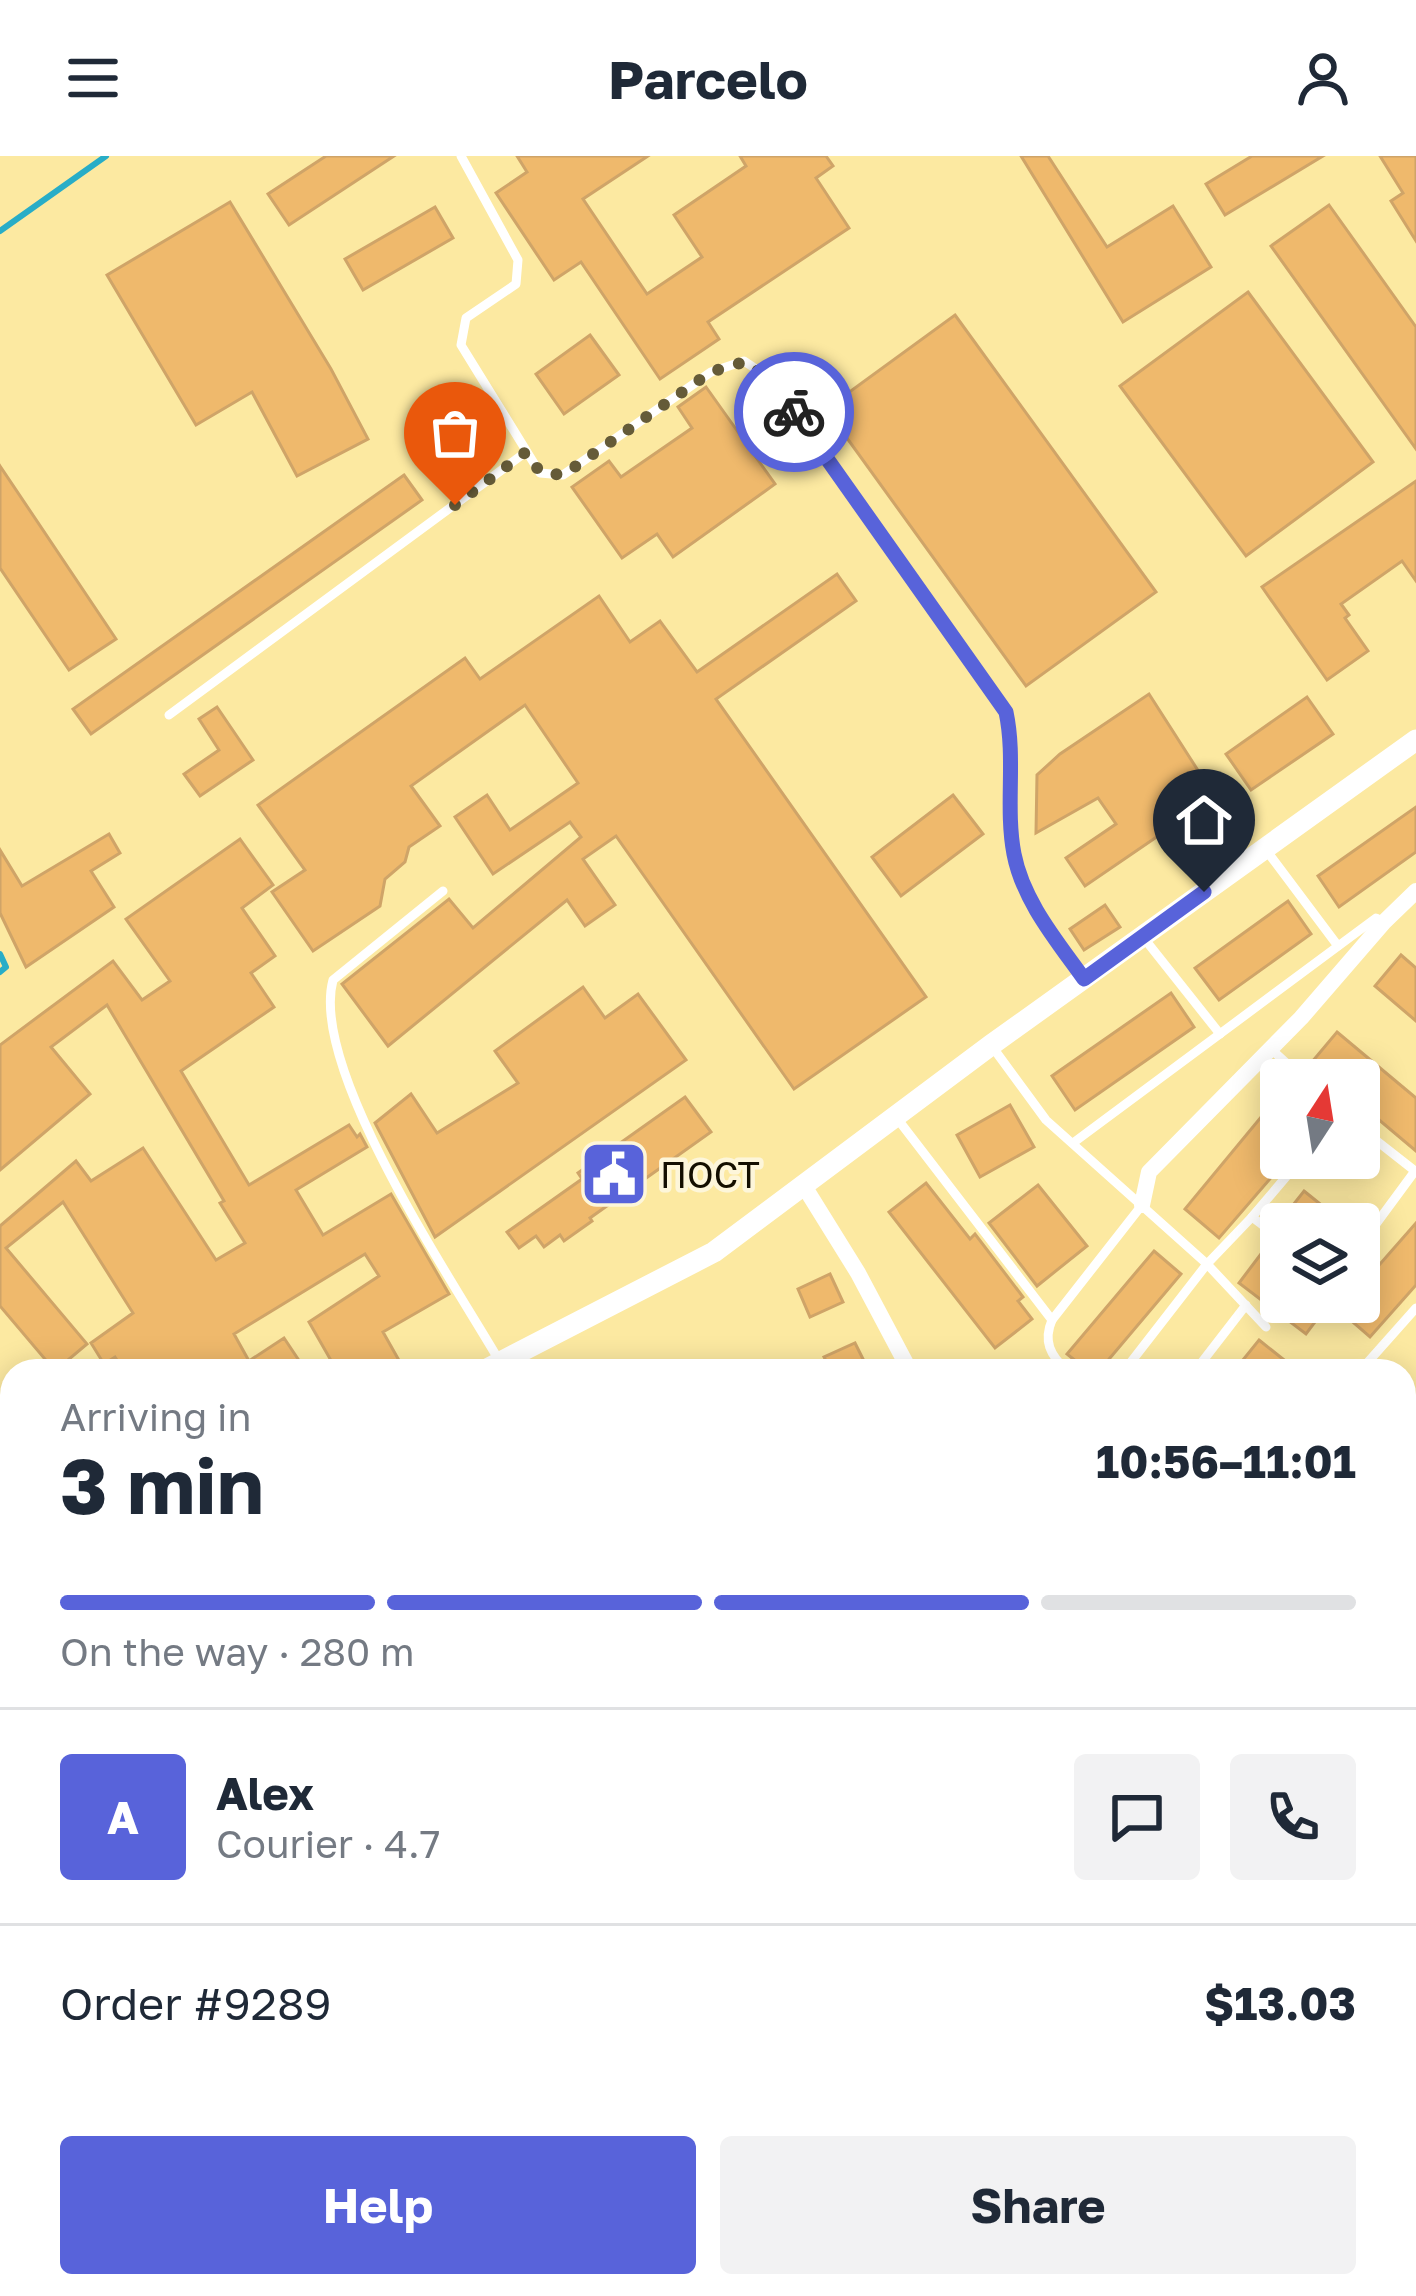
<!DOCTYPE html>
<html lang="en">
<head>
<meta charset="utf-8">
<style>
  :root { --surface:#fff; --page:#f2f2f3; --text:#1f2937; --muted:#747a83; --line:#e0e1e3; --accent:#5863da }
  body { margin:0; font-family:"Golos Text",sans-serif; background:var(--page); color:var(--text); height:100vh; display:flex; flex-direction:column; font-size:45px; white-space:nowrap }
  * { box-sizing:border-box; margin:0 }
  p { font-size:39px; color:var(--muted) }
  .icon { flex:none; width:66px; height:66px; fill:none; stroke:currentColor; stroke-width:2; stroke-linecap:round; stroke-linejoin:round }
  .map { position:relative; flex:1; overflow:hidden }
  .sheet { position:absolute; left:0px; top:1203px; width:1416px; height:939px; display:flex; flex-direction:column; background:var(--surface); border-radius:36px 36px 0 0; box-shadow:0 6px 30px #0003 }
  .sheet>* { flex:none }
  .needle { width:78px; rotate:12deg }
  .controls { position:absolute; left:1260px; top:903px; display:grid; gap:24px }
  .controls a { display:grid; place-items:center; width:120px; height:120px; border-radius:12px; background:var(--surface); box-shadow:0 6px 30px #0003; font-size:60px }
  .pin { position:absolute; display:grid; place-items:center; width:102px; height:102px; color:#fff; margin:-123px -51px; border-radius:50% 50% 50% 0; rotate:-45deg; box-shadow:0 0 12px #0007 }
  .pin .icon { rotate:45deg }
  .courier { position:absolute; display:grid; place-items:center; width:120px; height:120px; margin:-60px; border:9px solid #5863da; border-radius:50%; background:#fff; color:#222; box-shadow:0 3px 15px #0007 }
  .overview em { font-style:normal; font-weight:700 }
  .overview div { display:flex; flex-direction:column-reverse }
  .overview { display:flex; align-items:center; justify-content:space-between; height:204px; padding:0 60px }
  h1 { font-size:78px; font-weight:700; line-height:90px }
  .bar { display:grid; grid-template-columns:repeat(4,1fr); gap:18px 12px; align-content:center; height:144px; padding:0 60px }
  .bar i { height:15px; border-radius:9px; background:var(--line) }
  .bar .on { background:var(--accent) }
  .bar p { grid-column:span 4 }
  .line { display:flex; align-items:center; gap:30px; padding:0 60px; border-top:3px solid var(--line) }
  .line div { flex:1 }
  .round { display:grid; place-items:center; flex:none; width:126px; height:126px; border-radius:12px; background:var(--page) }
  .cta { display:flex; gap:24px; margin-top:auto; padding:24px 60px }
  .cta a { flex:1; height:138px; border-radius:12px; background:var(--accent); color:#fff; font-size:48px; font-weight:700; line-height:138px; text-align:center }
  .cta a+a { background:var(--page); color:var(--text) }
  header { display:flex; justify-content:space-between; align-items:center; height:156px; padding:0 60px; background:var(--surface); font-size:54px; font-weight:700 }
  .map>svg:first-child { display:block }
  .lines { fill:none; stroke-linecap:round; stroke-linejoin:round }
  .stream { stroke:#28adc7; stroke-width:6 }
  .building { fill:#efb96c; stroke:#cfa468; stroke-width:3 }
  .service { stroke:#fff; stroke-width:9 }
  .minor { stroke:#fff; stroke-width:16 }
  .tertiary { stroke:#fff; stroke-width:21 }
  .done { stroke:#655b38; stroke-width:12; stroke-dasharray:0 21.6 }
  .route { stroke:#5863da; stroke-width:15 }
  .labels { text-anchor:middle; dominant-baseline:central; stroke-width:9; stroke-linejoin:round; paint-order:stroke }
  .poi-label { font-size:36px; fill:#130e00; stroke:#fdf6da; text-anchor:start }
</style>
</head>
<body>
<header><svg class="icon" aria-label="menu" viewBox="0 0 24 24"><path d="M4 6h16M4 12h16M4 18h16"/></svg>Parcelo<svg class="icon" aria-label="person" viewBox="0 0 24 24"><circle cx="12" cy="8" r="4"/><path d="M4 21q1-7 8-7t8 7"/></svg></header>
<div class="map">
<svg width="1416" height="2140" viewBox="0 0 1416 2140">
  <rect width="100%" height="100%" fill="#fce9a1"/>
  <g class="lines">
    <g class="stream">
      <polyline points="0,75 106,0"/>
      <polyline points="0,798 6,811 0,816"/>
    </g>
  </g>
  <g class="building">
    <polygon points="326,0 394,0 289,69 268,38"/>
    <polygon points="517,0 648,0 583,43 647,138 702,101 674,59 746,10 740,0 826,0 833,10 816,22 849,72 708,166 719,183 660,223 581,106 554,124 496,37 527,16"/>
    <polygon points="1021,0 1048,0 1107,91 1173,50 1211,111 1123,166"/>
    <polygon points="1252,0 1323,0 1225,59 1206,28"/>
    <polygon points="1380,0 1416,0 1416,85 1391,45 1403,37"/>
    <polygon points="230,46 331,213 368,283 297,320 252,236 196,269 107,119"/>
    <polygon points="1329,49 1416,171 1416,293 1271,90"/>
    <polygon points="435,51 453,82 363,134 345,103"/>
    <polygon points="1248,136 1373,306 1246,400 1120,230"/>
    <polygon points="955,159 1156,436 1026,530 826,253"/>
    <polygon points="590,179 619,219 564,258 536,218"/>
    <polygon points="706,231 775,328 673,401 657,378 622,402 572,331 609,305 621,321 692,272 678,251"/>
    <polygon points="0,310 116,483 69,514 0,412"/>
    <polygon points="404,319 422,344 91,578 73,553"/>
    <polygon points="1416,325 1416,425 1402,405 1341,448 1349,459 1345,462 1368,495 1327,524 1262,431"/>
    <polygon points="837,418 856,445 716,543 926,841 794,933 616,680 583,703 615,749 585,770 567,744 388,890 342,828 449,743 473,772 581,681 570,666 493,718 455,661 487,639 510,674 578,627 525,549 411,630 440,670 409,691 405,706 385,723 380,750 313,795 272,736 305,714 258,649 465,502 480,523 599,440 630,486 660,465 697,516"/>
    <polygon points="1149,538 1215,641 1085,730 1066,702 1116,668 1098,642 1036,677 1037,619 1060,598"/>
    <polygon points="1307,541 1333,578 1251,634 1226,598"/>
    <polygon points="217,551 253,604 200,640 184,618 219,594 199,563"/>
    <polygon points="953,639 983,678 901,740 872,701"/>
    <polygon points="1416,651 1416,696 1339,751 1318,720"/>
    <polygon points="109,678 120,697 91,715 114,751 26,811 0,757 0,694 22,730"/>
    <polygon points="240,683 273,729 242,752 275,800 251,817 274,851 181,915 249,1029 349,969 357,981 360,978 367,991 296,1034 323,1079 391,1038 449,1138 383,1176 405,1215 364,1215 359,1207 337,1215 309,1166 379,1120 365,1098 234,1178 249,1205 284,1182 306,1215 124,1215 115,1201 104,1208 91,1187 133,1157 63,1046 6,1092 87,1188 55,1215 0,1150 0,1070 76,1005 91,1025 143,992 216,1104 245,1087 220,1047 224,1045 107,849 51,891 90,938 0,1014 0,889 113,805 142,844 170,825 126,763"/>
    <polygon points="1288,745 1311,778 1219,844 1195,812"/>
    <polygon points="1105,749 1120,771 1084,794 1070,773"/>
    <polygon points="1401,799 1416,812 1416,865 1375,830"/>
    <polygon points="583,831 605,862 638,838 686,904 435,1081 375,967 411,938 437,977 518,927 495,895"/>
    <polygon points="1171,837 1194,871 1075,954 1052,920"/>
    <polygon points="1337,876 1416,942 1416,995 1359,947 1359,924 1331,924 1311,907"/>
    <polygon points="1281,937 1281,1010 1219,1082 1185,1053"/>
    <polygon points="685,941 711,976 590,1062 592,1065 564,1085 560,1079 544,1091 536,1080 519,1092 507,1076 582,1023 578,1017"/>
    <polygon points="1010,949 1034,991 980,1021 957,979"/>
    <polygon points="926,1027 970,1083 975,1078 1023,1141 1018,1145 1032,1163 995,1192 889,1056"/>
    <polygon points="1038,1029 1087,1090 1037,1130 989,1067"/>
    <polygon points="1304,1035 1345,1068 1278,1068"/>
    <polygon points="1416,1067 1416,1129 1370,1181 1339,1154 1346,1146 1359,1146 1359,1132"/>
    <polygon points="1270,1086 1281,1092 1281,1146 1330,1146 1306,1178 1239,1127"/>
    <polygon points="1154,1095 1181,1118 1099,1215 1088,1215 1067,1198"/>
    <polygon points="830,1118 843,1146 810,1161 798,1133"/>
    <polygon points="1259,1184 1298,1215 1234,1215"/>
    <polygon points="855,1187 869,1215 831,1215 824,1201"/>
  </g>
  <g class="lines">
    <g class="service">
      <path d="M461,0L518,104L516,128L466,162L461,189L540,317L563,319L711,216L744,205L771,223L1006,556C1016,603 1005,651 1014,698C1023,745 1057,785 1084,823"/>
      <polyline points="169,559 526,296"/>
      <polyline points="1266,694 1338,790"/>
      <path d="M443,735L333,824C309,913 453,1125 500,1206"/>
      <polyline points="1143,781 1220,878"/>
      <polyline points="991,889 1046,964 1207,1108 1266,1171"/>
      <polyline points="1271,893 1305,924"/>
      <polyline points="896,961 1052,1164 1142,1049"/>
      <polyline points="1359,971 1415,1015 1359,1091"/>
      <polyline points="1073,987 1376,762 1382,765"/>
      <polyline points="1252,1061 1302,1002"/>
      <path d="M1052,1164C1043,1185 1050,1199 1067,1215"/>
      <polyline points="1124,1215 1207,1108 1252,1061 1281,1083"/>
      <polyline points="1195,1215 1246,1149"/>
      <polyline points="1360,1215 1416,1152"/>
      <polyline points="0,1561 12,1578"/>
      <polyline points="1404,1601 1416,1613"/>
      <polyline points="1404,1738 1416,1712"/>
      <polyline points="1404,1773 1416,1781"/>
      <polyline points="927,2140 932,2130"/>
      <polyline points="1072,2140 1077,2130"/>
    </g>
    <g class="minor">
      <polyline points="804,1030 858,1117 910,1215"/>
      <polyline points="1142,1049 1149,1016 1301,862 1384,766 1416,735"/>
      <polyline points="1404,1875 1416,1880"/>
      <polyline points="1404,2004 1416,1985"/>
      <polyline points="862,2140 867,2130"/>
      <polyline points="1166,2140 1171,2130"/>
      <polyline points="1313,2140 1321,2130"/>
    </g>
    <g class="tertiary">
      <polyline points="483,1215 714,1096 991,889 1416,584"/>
      <polyline points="0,1510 12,1502"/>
    </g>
  </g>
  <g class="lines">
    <polyline class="done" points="455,349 526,296 540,316 563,319 711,216 744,206 771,223 794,256"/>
    <path class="route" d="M794,256L1006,556C1016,603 1005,651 1014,698C1023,745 1057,785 1084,823L1204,736"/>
  </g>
  <defs>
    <symbol id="civic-square" viewBox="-11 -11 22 22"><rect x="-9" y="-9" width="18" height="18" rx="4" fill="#5863da" stroke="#fdf6da"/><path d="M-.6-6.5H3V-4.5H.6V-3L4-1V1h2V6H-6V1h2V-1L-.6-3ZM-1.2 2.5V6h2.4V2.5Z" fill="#fff"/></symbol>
  </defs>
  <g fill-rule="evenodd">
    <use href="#civic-square" x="576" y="980" width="76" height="76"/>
  </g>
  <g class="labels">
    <g class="poi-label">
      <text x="660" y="1018">ПОСТ</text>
    </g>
  </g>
</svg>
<div class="controls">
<a><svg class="needle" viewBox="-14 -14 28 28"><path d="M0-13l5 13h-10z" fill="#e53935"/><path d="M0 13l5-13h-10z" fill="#747a83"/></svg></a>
<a><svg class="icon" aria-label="layers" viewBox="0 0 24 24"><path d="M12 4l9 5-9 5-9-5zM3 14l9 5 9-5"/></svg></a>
</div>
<div class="pin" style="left:455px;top:349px;background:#ea580c"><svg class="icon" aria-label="bag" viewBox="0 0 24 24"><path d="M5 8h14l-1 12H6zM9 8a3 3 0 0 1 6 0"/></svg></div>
<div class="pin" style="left:1204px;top:736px;background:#1f2937"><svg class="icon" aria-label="home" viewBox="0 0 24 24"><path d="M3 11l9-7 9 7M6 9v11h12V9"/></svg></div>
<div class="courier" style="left:794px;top:256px"><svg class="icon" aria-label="bike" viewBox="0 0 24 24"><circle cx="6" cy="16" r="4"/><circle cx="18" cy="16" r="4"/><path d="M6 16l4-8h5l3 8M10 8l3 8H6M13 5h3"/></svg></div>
<section class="sheet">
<div class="overview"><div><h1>3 min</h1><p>Arriving in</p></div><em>10:56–11:01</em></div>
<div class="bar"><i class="on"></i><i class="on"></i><i class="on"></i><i></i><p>On the way · 280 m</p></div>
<div class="line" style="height:216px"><b class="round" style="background:var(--accent);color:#fff">A</b><div><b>Alex</b><p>Courier · 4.7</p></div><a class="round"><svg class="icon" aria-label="chat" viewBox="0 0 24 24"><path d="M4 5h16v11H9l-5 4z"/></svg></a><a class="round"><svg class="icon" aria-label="phone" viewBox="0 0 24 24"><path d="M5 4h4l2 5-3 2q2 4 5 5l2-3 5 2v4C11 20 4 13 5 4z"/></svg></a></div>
<div class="line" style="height:156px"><div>Order #9289</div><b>$13.03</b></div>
<div class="cta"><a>Help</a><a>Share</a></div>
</section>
</div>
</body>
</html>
